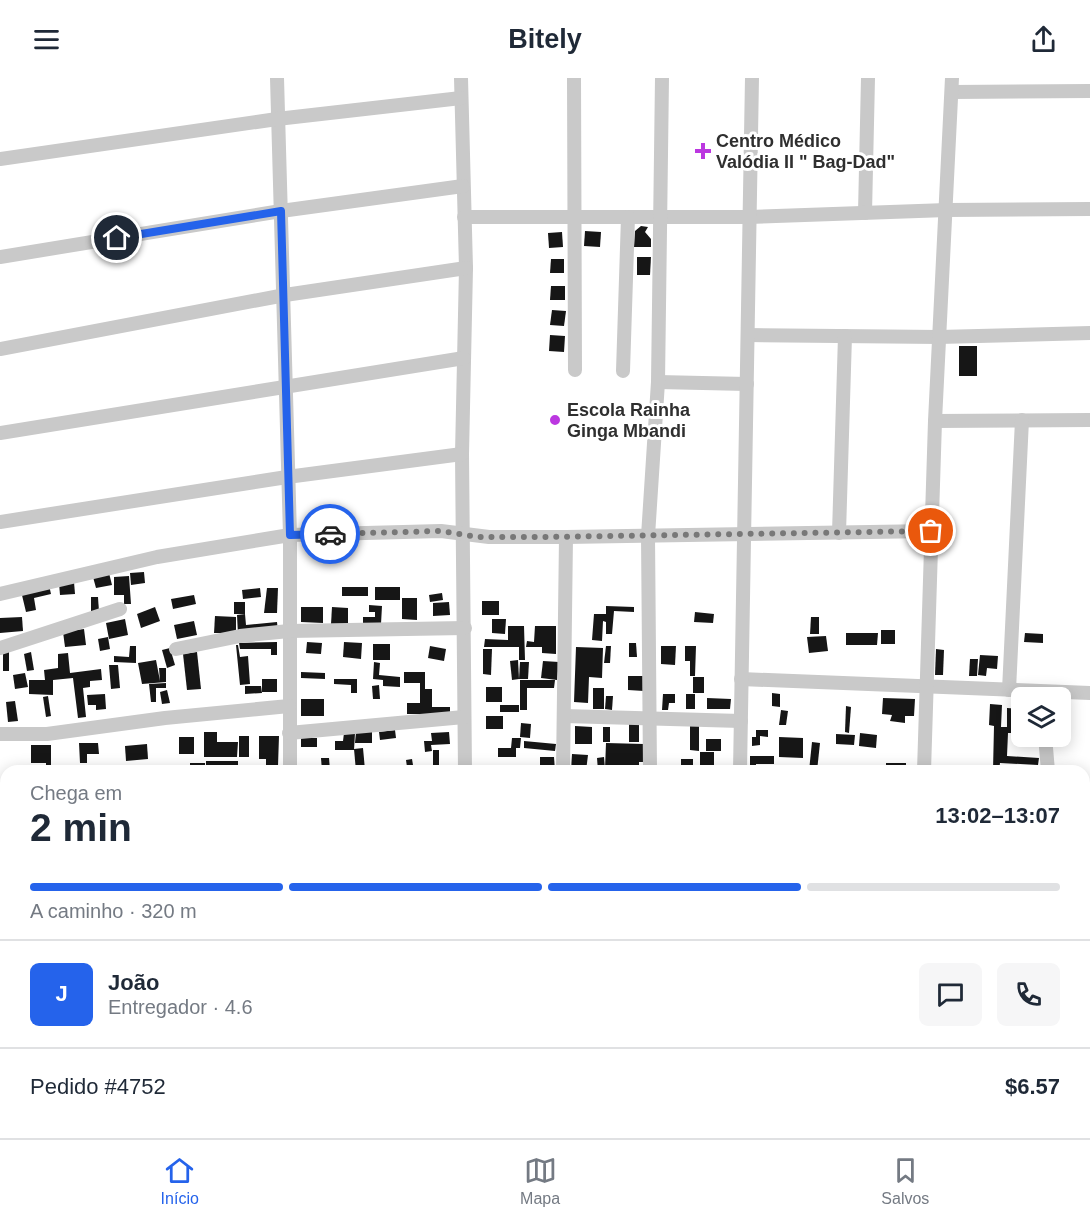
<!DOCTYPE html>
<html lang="pt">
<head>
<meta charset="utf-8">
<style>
  :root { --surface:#fff; --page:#f6f6f7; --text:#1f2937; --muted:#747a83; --line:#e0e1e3; --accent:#2563eb }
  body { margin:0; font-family:Arial,sans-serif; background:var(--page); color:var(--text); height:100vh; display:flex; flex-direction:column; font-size:22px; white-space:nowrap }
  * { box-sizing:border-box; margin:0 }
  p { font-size:20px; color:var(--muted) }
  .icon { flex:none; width:33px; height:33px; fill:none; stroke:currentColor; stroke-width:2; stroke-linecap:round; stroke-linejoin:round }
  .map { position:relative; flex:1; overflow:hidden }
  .panel { position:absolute; left:0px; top:687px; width:1090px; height:374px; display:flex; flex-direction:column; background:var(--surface); border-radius:18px 18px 0 0; box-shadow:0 3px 15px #0003 }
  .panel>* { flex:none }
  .controls { position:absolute; left:1011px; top:609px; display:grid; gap:12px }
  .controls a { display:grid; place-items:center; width:60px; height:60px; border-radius:9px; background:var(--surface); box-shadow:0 3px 15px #0003; font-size:30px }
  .pin { position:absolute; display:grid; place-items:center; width:51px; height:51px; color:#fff; margin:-26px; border:3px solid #fff; border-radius:50%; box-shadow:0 2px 6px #0007 }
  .courier { position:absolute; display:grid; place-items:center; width:60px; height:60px; margin:-30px; border:4px solid #2563eb; border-radius:50%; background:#fff; color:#222; box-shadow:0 2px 8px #0007 }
  .summary em { font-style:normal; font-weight:700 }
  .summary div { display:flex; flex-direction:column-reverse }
  .summary { display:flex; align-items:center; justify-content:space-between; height:102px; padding:0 30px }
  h1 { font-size:39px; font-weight:700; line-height:45px }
  .bar { display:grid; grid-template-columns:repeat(4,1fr); gap:9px 6px; align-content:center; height:72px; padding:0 30px }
  .bar i { height:8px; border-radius:4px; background:var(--line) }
  .bar .current { background:var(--accent) }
  .bar p { grid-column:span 4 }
  .line { display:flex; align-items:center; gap:15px; padding:0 30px; border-top:2px solid var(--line) }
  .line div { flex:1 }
  .round { display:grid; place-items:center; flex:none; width:63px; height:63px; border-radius:9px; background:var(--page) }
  header { display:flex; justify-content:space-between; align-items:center; height:78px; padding:0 30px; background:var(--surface); font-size:27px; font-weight:700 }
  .dock { display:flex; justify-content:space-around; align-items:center; height:84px; border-top:2px solid var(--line); background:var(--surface); font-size:16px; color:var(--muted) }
  .dock a { display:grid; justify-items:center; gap:3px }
  .dock .current { color:var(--accent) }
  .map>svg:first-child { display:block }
  .building { fill:#161616 }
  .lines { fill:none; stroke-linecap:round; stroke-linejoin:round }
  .minor { stroke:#c9c9c9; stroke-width:14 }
  .done { stroke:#787878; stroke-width:6; stroke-dasharray:0 10.8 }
  .route { stroke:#2563eb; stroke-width:8 }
  .poi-dot { fill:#bb37e0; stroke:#fff; stroke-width:2 }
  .labels { text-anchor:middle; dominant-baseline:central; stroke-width:6; stroke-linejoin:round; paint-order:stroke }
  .poi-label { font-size:18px; font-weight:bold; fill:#2f2f2f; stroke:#fff; text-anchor:start }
</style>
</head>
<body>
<header><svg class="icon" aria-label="menu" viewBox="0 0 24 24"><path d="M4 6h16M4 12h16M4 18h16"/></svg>Bitely<svg class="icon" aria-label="share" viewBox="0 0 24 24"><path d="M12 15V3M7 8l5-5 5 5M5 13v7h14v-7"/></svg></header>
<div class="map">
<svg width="1090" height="1060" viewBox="0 0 1090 1060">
  <rect width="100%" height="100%" fill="#fff"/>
  <g class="building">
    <polygon points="641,148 648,149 645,154 651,161 651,169 634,169 635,153"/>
    <polygon points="585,153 601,154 600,169 584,168"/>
    <polygon points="562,154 563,169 549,170 548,155"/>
    <polygon points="637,179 651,179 650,197 637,197"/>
    <polygon points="551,181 564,181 564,195 550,195"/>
    <polygon points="551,208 565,208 565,222 550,222"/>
    <polygon points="552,232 566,233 564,248 550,247"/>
    <polygon points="550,257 565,258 564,274 549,273"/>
    <rect x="959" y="268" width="18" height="30"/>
    <polygon points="144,494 145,505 131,507 130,495"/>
    <polygon points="109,495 112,507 96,510 93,499"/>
    <polygon points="129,498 131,526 124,526 124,517 114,517 114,499"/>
    <polygon points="74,504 75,516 60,517 59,505"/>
    <polygon points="49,507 51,516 34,520 36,532 26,534 21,513"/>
    <rect x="342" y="509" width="26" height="9"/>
    <rect x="375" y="509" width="25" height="13"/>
    <polygon points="260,510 261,519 243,521 242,512"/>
    <polygon points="267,510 278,510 277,535 264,535"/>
    <polygon points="442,515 443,522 430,524 429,517"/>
    <polygon points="194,517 196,526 173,531 171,521"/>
    <polygon points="91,519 98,519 99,534 91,534"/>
    <polygon points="402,520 417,520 417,542 402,541"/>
    <rect x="482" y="523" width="17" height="14"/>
    <rect x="234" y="524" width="11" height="12"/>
    <polygon points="449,524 450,537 433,538 433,525"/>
    <polygon points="369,527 382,528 381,546 363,545 363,539 375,539 375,534 369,534"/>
    <polygon points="606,528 634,529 634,534 614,533 612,556 606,556 606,544 603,543 602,563 592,562 594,536 606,536"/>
    <polygon points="155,529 160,543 141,550 137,536"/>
    <polygon points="301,529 323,529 323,545 301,544"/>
    <polygon points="332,529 348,530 348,546 331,546"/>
    <polygon points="695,534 714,536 713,545 694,544"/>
    <polygon points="245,536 246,547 277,544 278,554 238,557 237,537"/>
    <polygon points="215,538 236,539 236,555 214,555"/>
    <polygon points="22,539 23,553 0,555 0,540"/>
    <polygon points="811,539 819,539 819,556 810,556"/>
    <polygon points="125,541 128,557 109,561 106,545"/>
    <polygon points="492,541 506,541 505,556 492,555"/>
    <polygon points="194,543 197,557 177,561 174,547"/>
    <polygon points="508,548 524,548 525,582 519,582 519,569 484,569 485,561 508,562"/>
    <polygon points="535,548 556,548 556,576 542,575 542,569 526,569 527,563 534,564"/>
    <polygon points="84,551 86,567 65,569 63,554"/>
    <rect x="881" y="552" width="14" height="14"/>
    <polygon points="846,555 878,555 877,567 846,567"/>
    <polygon points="1025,555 1043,556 1043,565 1024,564"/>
    <polygon points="826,558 828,573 809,575 807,559"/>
    <polygon points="108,559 110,571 100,573 98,561"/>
    <polygon points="277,564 277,577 271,577 271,571 240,571 239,565"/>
    <polygon points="307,564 322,565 321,576 306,575"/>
    <polygon points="344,564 362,565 361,581 343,579"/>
    <polygon points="629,565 636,565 637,579 629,579"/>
    <rect x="373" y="566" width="17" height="16"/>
    <polygon points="236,567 238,567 240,579 248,578 250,606 240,607"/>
    <polygon points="130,568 136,568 136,585 114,584 114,578 129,579"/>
    <polygon points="430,568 446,571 444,583 428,580"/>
    <polygon points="606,568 611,568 610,585 604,585"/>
    <polygon points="661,568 676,568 675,587 661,586"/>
    <polygon points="685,568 696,568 695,598 690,598 690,583 685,583"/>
    <polygon points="576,569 603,570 602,600 589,599 588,625 574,624"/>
    <polygon points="170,570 175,587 167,590 162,572"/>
    <polygon points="483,571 492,571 491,597 483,596"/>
    <polygon points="936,571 944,572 943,597 935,597"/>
    <rect x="3" y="572" width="6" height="21"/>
    <polygon points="31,574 34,592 27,593 24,576"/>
    <polygon points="197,574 201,611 187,612 183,576"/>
    <polygon points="68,575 70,595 101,591 102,602 90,603 90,609 83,610 86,639 78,640 73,600 53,602 53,617 29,616 29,602 45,602 44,592 58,590 58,576"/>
    <polygon points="980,577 998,578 997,591 987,590 986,598 978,597"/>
    <polygon points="970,581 978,581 977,598 969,598"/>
    <polygon points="156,582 160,603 159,590 166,590 166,604 142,606 138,585"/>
    <polygon points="518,582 519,601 512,602 510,583"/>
    <polygon points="543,583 559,584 557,602 541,600"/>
    <polygon points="374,584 380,585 379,597 400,599 400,609 383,608 383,602 373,601"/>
    <polygon points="520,584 529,584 528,601 519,601"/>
    <polygon points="109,587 118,587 120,610 111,611"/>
    <polygon points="301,594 325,595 325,601 301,600"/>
    <polygon points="404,594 425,594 425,611 432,611 432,629 450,629 450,636 407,636 407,625 420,625 420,605 404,605"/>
    <polygon points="25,595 28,609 15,611 13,597"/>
    <polygon points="628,598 644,598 644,613 628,612"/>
    <rect x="693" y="599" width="11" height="16"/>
    <rect x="262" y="601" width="15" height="13"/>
    <polygon points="334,601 357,601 357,615 351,615 351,607 334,606"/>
    <polygon points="520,602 555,602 554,610 527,610 527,632 520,632"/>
    <polygon points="166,605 166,610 156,610 156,624 151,624 149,606"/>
    <polygon points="379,607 380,621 373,621 372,608"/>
    <polygon points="245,608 261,608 262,615 245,616"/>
    <rect x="486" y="609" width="16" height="15"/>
    <rect x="593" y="610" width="11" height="21"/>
    <polygon points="167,612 170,625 162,626 160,614"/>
    <polygon points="772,615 780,616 780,629 772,628"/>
    <polygon points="105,616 106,631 96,632 96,627 88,627 87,617"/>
    <polygon points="663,616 675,616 675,625 669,625 668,632 662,632"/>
    <rect x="686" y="616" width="9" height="15"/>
    <polygon points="48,618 51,638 46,639 43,619"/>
    <polygon points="606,618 613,618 612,632 605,631"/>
    <polygon points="707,620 731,621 730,631 707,631"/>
    <polygon points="883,620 915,621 914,638 905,638 905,645 890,643 892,637 882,636"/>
    <rect x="301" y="621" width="23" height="17"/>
    <polygon points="15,623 18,643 8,644 6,624"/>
    <polygon points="990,626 1002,627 1001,649 1007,649 1007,630 1022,631 1022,655 1008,655 1007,678 1039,680 1038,687 1000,685 999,693 993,693 994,648 989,647"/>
    <rect x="500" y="627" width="19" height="7"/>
    <polygon points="846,628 851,629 849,655 845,654"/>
    <polygon points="781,632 788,633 786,647 779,647"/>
    <rect x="486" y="638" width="17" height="13"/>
    <rect x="629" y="643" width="10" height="21"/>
    <polygon points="521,645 531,646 530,660 520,659"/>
    <polygon points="575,648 592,649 592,666 575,666"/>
    <polygon points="690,648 699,648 699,673 690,672"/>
    <rect x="603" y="649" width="7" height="15"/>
    <polygon points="395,652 396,660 380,662 379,654"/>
    <polygon points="756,652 768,652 768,659 760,658 760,667 752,668 752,659 756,659"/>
    <polygon points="204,654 217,654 217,664 238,664 237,679 204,679"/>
    <polygon points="356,654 372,654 372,665 355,665"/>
    <polygon points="449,654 450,666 431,667 432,673 425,674 424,663 432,663 431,655"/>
    <polygon points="344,655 355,655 354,672 335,672 335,663 343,663"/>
    <polygon points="860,655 877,657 876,670 859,668"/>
    <polygon points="836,656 855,657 854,667 836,666"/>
    <rect x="239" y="658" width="10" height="21"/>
    <polygon points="259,658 279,658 278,688 266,688 266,681 259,681"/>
    <rect x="179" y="659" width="15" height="17"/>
    <polygon points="779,659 803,660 803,680 779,679"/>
    <rect x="301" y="660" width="16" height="9"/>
    <polygon points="512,660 521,660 520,670 516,670 516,679 498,679 498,670 511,670"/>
    <rect x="706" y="661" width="15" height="12"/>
    <polygon points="524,663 556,666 555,673 524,670"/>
    <polygon points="812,664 820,665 817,693 809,693"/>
    <polygon points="79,665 98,665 99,676 87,676 87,685 80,685"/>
    <polygon points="606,665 644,666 644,684 639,684 639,693 598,693 597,680 604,679 605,691"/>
    <polygon points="147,666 148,681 126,683 125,668"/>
    <polygon points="31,667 51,667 51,693 46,693 46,685 31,685"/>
    <polygon points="363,670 365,692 356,693 354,671"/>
    <polygon points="433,672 439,672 439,689 451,689 451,693 433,693"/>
    <polygon points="700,674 714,674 714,693 700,691"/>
    <polygon points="572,676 588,677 586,693 571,693"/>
    <polygon points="750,678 774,678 774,686 756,686 756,692 750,692"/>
    <polygon points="540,679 554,679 555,693 540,693"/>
    <polygon points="321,680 329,680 330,692 322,693"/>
    <polygon points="412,681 414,693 397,693 397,691 407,689 406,682"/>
    <rect x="681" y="681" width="12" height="12"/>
    <rect x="206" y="683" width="32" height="10"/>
    <rect x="190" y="685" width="15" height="8"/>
    <rect x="886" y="685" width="20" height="8"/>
    <rect x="312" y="1054" width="18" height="6"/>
    <polygon points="332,1054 430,1054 429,1060 332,1060"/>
    <rect x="518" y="1054" width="28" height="6"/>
  </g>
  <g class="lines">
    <g class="minor">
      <polyline points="277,0 290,457 290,693"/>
      <polyline points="461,0 466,190 462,376 465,693"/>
      <polyline points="574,0 575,292"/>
      <polyline points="952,14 1090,13"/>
      <polyline points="0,81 277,41 461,20"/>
      <polyline points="865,135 868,0"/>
      <polyline points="464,139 748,139 947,132 1090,131"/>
      <polyline points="0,179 281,133 463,108"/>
      <polyline points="748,257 939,259 1090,255"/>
      <polyline points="0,271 285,217 466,190"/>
      <polyline points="623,293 628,139"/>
      <polyline points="658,304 747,306"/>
      <polyline points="935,343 1090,342"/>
      <polyline points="0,355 464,280"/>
      <polyline points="0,444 287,399 462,376"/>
      <polyline points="839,455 845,258"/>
      <polyline points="0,516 157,479 290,457 441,453 489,459 566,459 931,453"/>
      <polyline points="0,570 120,531"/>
      <polyline points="176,571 240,558 289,553 465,550"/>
      <polyline points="741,601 1090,615"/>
      <polyline points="1009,612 1022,342"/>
      <polyline points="564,638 741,643"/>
      <polyline points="289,655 464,639"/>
      <polyline points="0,656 47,656 165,640 289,628"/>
      <polyline points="1045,658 1048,693"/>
      <polyline points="563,693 566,459"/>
      <polyline points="650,693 648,458 658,304 662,0"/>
      <polyline points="740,693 752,0"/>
      <polyline points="924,693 935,343 952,0"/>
      <polyline points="0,753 6,752"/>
      <polyline points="0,817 6,891"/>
      <polyline points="1084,983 1090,982"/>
      <polyline points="0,1029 6,1029"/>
      <polyline points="17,1054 17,1060"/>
      <polyline points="465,1054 465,1060"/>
      <polyline points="737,1054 737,1060"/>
      <polyline points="1075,1054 1075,1060"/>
      <polyline points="204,1060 205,1054"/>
      <polyline points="296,1060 296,1054"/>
      <polyline points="826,1060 826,1054"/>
      <polyline points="911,1060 912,1054"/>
    </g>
  </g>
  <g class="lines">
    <polyline class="done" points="330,456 441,453 477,459 546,459 931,453"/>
    <polyline class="route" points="117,160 281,133 290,457 330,456"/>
  </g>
  <g class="poi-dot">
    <path d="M700 64h6v6h6v6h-6v6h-6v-6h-6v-6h6z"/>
    <circle cx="555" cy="342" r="6"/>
  </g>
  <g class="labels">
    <g class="poi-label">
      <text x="716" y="63">Centro Médico<tspan x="716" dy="21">Valódia II " Bag-Dad"</tspan></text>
      <text x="567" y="332">Escola Rainha<tspan x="567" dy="21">Ginga Mbandi</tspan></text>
    </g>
  </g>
</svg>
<div class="controls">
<a><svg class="icon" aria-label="layers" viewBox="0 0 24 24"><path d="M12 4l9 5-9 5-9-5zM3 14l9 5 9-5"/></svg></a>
</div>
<div class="pin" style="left:931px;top:453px;background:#ea580c"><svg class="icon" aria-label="bag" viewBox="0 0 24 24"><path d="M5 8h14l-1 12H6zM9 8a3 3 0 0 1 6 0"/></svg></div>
<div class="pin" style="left:117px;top:160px;background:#1f2937"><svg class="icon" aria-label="home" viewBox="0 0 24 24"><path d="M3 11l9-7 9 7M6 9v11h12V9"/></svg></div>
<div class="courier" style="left:330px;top:456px"><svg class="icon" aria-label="car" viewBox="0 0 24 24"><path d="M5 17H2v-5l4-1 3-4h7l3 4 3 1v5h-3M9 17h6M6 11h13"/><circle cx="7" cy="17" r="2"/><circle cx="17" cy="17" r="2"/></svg></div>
<section class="panel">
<div class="summary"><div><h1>2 min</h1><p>Chega em</p></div><em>13:02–13:07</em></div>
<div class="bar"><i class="current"></i><i class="current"></i><i class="current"></i><i></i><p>A caminho · 320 m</p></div>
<div class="line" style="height:108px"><b class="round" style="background:var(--accent);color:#fff">J</b><div><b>João</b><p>Entregador · 4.6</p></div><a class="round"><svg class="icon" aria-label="chat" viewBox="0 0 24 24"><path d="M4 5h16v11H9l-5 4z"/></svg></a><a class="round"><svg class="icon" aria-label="phone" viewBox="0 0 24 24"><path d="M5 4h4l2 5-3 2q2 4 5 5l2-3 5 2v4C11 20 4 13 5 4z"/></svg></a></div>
<div class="line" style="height:78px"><div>Pedido #4752</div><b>$6.57</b></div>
</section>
</div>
<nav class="dock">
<a class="current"><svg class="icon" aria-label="home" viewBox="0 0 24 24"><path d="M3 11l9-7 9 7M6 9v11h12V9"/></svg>Início</a>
<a><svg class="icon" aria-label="map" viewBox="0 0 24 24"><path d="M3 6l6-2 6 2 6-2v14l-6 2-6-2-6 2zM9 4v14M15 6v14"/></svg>Mapa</a>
<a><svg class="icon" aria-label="saved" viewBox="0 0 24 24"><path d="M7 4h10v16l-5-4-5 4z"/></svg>Salvos</a>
</nav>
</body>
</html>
